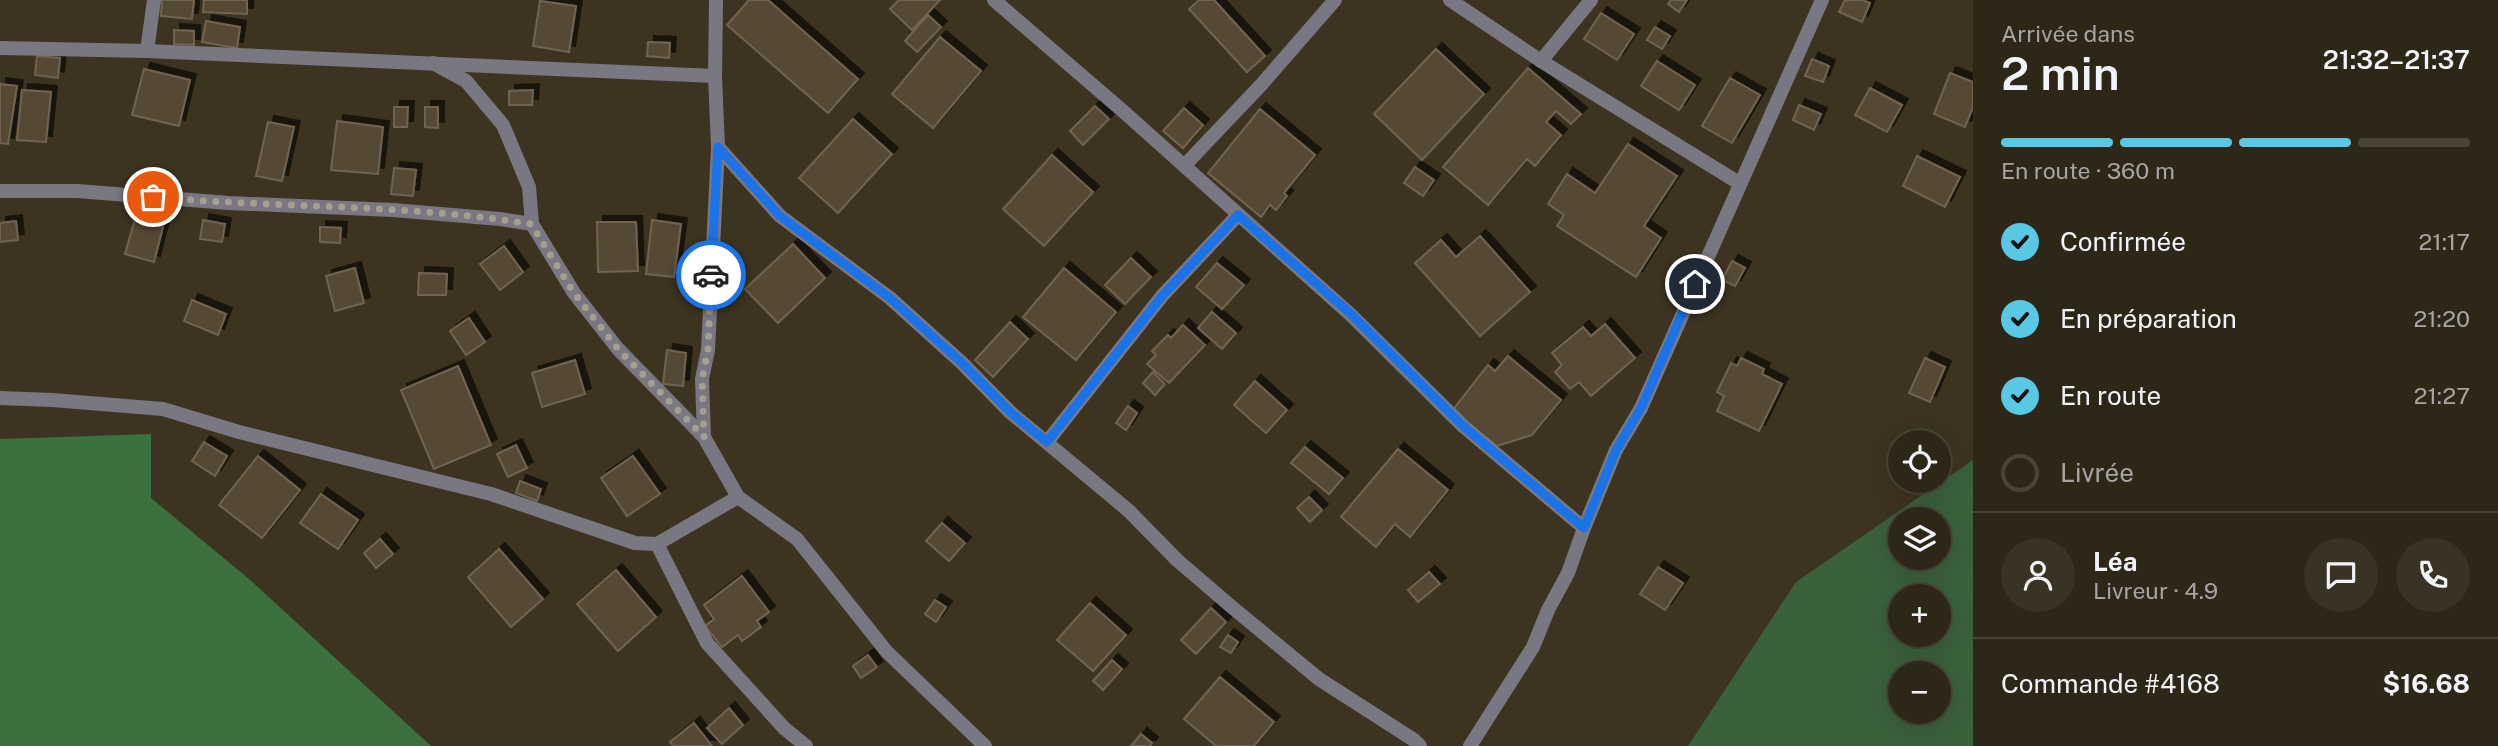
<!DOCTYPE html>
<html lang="fr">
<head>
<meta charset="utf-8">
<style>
  :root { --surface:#2d2718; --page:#393325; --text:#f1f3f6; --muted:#a7a5a2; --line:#484437; --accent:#59c8e4 }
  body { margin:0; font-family:"Public Sans",sans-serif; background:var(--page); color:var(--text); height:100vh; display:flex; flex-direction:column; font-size:26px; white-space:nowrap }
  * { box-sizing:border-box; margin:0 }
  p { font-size:23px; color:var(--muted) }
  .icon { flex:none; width:38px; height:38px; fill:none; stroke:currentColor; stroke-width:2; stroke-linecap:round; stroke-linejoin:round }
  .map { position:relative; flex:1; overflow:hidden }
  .sheet { display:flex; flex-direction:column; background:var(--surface); width:525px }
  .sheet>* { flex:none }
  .fabs { position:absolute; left:1888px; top:430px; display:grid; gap:14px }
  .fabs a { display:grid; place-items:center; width:63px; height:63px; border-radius:50%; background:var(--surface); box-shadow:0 7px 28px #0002,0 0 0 2px var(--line); font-size:35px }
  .pin { position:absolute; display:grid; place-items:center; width:60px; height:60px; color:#fff; margin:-30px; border:4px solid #fff; border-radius:50%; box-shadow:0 2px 7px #0007 }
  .courier { position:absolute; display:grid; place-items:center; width:70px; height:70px; margin:-35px; border:5px solid #1a73e8; border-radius:50%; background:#fff; color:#222; box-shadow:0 2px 9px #0007 }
  .overview em { font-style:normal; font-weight:600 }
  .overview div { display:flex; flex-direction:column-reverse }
  .overview { display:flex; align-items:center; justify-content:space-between; height:119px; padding:0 28px }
  h1 { font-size:46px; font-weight:600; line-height:52px }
  .bar { display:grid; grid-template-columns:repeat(4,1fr); gap:10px 7px; align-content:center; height:84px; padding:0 28px }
  .bar i { height:9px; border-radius:5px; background:var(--line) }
  .bar .on { background:var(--accent) }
  .bar p { grid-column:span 4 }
  .line { display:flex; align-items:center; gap:18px; padding:0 28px; border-top:2px solid var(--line) }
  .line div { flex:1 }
  .round { display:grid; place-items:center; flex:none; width:74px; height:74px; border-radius:37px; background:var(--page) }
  ol { padding:0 28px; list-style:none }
  li { display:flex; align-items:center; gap:21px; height:77px }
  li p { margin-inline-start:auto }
  li .icon { padding:7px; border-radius:50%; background:var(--accent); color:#111; stroke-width:4 }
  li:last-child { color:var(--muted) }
  li i { width:38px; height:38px; border:4px solid var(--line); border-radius:50% }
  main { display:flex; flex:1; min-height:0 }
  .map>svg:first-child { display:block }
  .green { fill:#3a603c; fill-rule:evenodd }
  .forest { fill:#3a713e }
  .building { fill:#554936; stroke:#716451; stroke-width:2; filter:url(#shadow) }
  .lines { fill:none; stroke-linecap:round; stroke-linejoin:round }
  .street { stroke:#797781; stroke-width:14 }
  .done { stroke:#a59f90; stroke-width:7; stroke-dasharray:0 12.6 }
  .route { stroke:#1a73e8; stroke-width:9 }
</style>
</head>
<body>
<main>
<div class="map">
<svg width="1973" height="746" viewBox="0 0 1973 746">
  <defs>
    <filter id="shadow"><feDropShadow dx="6" dy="-6" stdDeviation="0" flood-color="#0009"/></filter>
  </defs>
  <rect width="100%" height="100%" fill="#3c3420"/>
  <path class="green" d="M1973,460V746H1688L1796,582ZM1900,520H1939V558H1900ZM1900,597H1939V635H1900ZM1900,674H1939V712H1900Z"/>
  <polygon class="forest" points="151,434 151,498 249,579 431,746 0,746 0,439"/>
  <g class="building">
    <polygon points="162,0 194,0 192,19 161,16"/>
    <polygon points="204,0 247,0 247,14 203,12"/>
    <polygon points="749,0 768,0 858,79 828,113 727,25"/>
    <polygon points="899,0 940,0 912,30 890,9"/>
    <polygon points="1199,0 1214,0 1265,56 1247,72 1189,9"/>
    <polygon points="1671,0 1687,0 1679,12 1668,4"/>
    <polygon points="1845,0 1862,0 1870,3 1862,22 1839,12"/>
    <polygon points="540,1 576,6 569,52 533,46"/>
    <polygon points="1601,13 1634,34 1617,60 1584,39"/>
    <polygon points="928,15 941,27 917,52 905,41"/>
    <polygon points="206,21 240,27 237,48 202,42"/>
    <polygon points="1655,27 1670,36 1662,49 1647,40"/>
    <polygon points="174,30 194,31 194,45 174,44"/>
    <polygon points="940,37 981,71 933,128 892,94"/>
    <polygon points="648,42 670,43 669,58 647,56"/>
    <polygon points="1436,49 1484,94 1422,160 1374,114"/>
    <polygon points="37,56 60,58 58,78 35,75"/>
    <polygon points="1812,59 1829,66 1823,82 1805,76"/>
    <polygon points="1657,61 1695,85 1679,110 1641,86"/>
    <polygon points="1528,68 1581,114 1571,124 1556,111 1546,122 1561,135 1535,166 1527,159 1488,205 1443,167"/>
    <polygon points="144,69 190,80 179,126 132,115"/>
    <polygon points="1950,73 1973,82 1973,107 1965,127 1934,114"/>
    <polygon points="1730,78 1760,95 1732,143 1702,126"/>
    <polygon points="0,84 17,86 8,144 0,143"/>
    <polygon points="1870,88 1902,105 1887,132 1855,115"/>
    <polygon points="22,90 51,92 46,142 17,140"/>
    <polygon points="533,90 532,105 509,105 509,91"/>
    <polygon points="1799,105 1821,114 1814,130 1793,120"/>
    <polygon points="1095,106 1109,119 1083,145 1070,131"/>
    <polygon points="394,107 408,107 407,127 394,127"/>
    <polygon points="425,107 438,107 438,128 425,127"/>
    <polygon points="1184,108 1203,125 1183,148 1163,131"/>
    <polygon points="1260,109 1315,155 1284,193 1287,196 1276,210 1270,205 1261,217 1208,173"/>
    <polygon points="853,119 892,154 838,213 799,178"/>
    <polygon points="337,121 383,127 378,174 331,170"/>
    <polygon points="268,122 294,127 282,181 256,176"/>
    <polygon points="1628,144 1677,176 1644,226 1661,238 1636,277 1557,226 1564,215 1548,204 1567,174 1595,193"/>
    <polygon points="1052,155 1093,192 1044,246 1003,209"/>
    <polygon points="1917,156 1960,177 1945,207 1903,186"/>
    <polygon points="1415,167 1434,180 1423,196 1404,183"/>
    <polygon points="394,168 416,170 413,196 391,194"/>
    <polygon points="135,219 163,227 154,262 125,254"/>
    <polygon points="203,220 225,224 222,242 200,239"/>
    <polygon points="652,220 681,224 674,277 646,274"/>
    <polygon points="16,221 18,240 0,242 0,223"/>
    <polygon points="597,222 636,222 638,271 598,272"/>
    <polygon points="320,227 341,228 340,243 320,242"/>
    <polygon points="1480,236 1530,292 1480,336 1415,263 1441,240 1456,257"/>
    <polygon points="793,244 825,278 778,323 745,289"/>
    <polygon points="504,246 523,272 500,290 480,264"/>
    <polygon points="1131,258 1151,277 1125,304 1105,285"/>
    <polygon points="1732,261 1745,268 1735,286 1722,280"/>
    <polygon points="1217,263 1244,285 1222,309 1196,287"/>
    <polygon points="355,268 364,303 335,311 326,276"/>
    <polygon points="1064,268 1116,312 1076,360 1023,317"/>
    <polygon points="419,273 447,274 446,295 418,295"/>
    <polygon points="192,300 226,314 218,335 184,321"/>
    <polygon points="1212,312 1236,333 1222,349 1198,328"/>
    <polygon points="469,318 485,342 466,355 450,331"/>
    <polygon points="1010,322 1028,339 993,377 975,360"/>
    <polygon points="1605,324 1635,358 1591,396 1579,382 1570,389 1555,372 1562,365 1552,353 1583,327 1591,336"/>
    <polygon points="1183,325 1205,345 1169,383 1147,364 1156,355 1152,351 1168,335 1171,338"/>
    <polygon points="667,350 686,353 683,386 663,384"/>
    <polygon points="1508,356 1561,400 1532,435 1497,446 1452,411 1488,365 1495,371"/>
    <polygon points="1741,358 1764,369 1762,374 1782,384 1759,431 1717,411 1724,396 1717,392 1731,363 1737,366"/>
    <polygon points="1925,358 1945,367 1930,402 1909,393"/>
    <polygon points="575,360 585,394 542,407 532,373"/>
    <polygon points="458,366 491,445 434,469 401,390"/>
    <polygon points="1153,372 1165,384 1155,395 1143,383"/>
    <polygon points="1255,381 1287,410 1266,433 1234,405"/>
    <polygon points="1128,406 1137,413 1126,430 1116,423"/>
    <polygon points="204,442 227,456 215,476 192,461"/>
    <polygon points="516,445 527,468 508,477 497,454"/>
    <polygon points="1305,447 1343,478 1329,494 1291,463"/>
    <polygon points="1398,449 1448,490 1410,537 1395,524 1376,547 1341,517"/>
    <polygon points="258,456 300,490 262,538 219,505"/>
    <polygon points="633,456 660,494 627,516 601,478"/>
    <polygon points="520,481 541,489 537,501 516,493"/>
    <polygon points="321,494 358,520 338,549 300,523"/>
    <polygon points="1309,497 1322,510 1310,522 1297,508"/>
    <polygon points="942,523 965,543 949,561 926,541"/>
    <polygon points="380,539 393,554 376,568 364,553"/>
    <polygon points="499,549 543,599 511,627 468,577"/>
    <polygon points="1658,567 1683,583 1665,610 1640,594"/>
    <polygon points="616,570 656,617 618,651 577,604"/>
    <polygon points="1429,572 1440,584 1418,602 1408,590"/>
    <polygon points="742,576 769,612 757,621 761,627 742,641 738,635 722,647 705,626 714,619 704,605"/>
    <polygon points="935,600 946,607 936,622 925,614"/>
    <polygon points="1090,603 1126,635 1093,671 1057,640"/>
    <polygon points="1211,608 1226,622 1196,654 1181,640"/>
    <polygon points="1228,635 1238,642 1231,653 1220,647"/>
    <polygon points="868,655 877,667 861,678 853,666"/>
    <polygon points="1112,660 1122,669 1103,690 1093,681"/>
    <polygon points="1220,677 1274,722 1254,746 1216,746 1184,719"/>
    <polygon points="729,708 743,725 722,744 707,728"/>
    <polygon points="694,723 712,746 673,746 670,742"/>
    <polygon points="1141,734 1152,743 1150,746 1131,746"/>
  </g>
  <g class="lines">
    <g class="street">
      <polyline points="994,0 1124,112 1351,315 1463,426 1584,528"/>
      <polyline points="1450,0 1541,61 1739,183"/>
      <polyline points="0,48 147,51 715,76"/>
      <polyline points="147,51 154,0"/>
      <polyline points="1541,61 1591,0"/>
      <polyline points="433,63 466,81 503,125 529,187 532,224 574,293 618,349 704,437 738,497 797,539 887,652 985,746"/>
      <polyline points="718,147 780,216 890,298 962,363 1010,412 1129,511 1177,560 1233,608 1319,679 1414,740 1420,746"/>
      <polyline points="1185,165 1261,85 1335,0"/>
      <polyline points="0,191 77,191 229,203 393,210 500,219 532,224"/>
      <polyline points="0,398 52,400 163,409 239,432 491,494 635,543 657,544 738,497"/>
      <polyline points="704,437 702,379 708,350 718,147 715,76 716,0"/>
      <polyline points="1047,442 1162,296 1238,215"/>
      <polyline points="657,544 707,643 784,728 806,746"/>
      <polyline points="1470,746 1533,647 1548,610 1568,573 1584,528 1616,450 1641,408 1822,0"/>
    </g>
  </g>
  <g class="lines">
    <path class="done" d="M153,197C279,208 407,204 531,224L574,293L618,349L704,437L702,379L708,350L711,275"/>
    <polyline class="route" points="711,275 718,147 780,216 890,298 962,363 1010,412 1047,442 1162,296 1238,215 1351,314 1463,426 1584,528 1616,450 1641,408 1695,284"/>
  </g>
</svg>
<div class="fabs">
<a><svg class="icon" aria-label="locate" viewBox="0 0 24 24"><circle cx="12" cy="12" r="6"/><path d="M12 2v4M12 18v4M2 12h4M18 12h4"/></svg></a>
<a><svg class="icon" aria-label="layers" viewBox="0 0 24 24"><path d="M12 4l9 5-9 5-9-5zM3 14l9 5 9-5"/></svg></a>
<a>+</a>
<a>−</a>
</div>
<div class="pin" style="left:153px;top:197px;background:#ea580c"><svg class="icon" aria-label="bag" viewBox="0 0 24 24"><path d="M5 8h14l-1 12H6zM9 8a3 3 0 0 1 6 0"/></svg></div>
<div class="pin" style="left:1695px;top:284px;background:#1f2937"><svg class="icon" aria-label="home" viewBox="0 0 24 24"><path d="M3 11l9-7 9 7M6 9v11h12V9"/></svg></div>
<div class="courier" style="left:711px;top:275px"><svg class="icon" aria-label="car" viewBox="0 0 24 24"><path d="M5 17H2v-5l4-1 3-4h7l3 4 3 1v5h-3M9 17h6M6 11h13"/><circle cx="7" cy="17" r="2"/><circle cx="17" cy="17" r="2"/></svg></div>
</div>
<section class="sheet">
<div class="overview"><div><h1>2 min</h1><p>Arrivée dans</p></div><em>21:32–21:37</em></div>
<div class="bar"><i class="on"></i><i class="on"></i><i class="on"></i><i></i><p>En route · 360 m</p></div>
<ol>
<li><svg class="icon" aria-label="check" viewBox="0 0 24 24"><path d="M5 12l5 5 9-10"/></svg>Confirmée<p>21:17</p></li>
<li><svg class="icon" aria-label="check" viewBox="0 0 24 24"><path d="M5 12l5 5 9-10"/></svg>En préparation<p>21:20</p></li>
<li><svg class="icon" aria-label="check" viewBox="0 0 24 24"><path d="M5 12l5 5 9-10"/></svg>En route<p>21:27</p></li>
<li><i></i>Livrée</li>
</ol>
<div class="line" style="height:126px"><a class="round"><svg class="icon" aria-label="person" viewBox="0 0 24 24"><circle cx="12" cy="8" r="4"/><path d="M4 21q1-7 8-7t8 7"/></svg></a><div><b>Léa</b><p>Livreur · 4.9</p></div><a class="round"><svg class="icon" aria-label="chat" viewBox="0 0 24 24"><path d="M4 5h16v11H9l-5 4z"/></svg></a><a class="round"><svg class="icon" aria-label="phone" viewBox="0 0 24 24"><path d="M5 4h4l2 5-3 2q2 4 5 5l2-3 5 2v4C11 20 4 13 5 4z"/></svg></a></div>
<div class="line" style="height:91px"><div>Commande #4168</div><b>$16.68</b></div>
</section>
</main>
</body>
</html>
